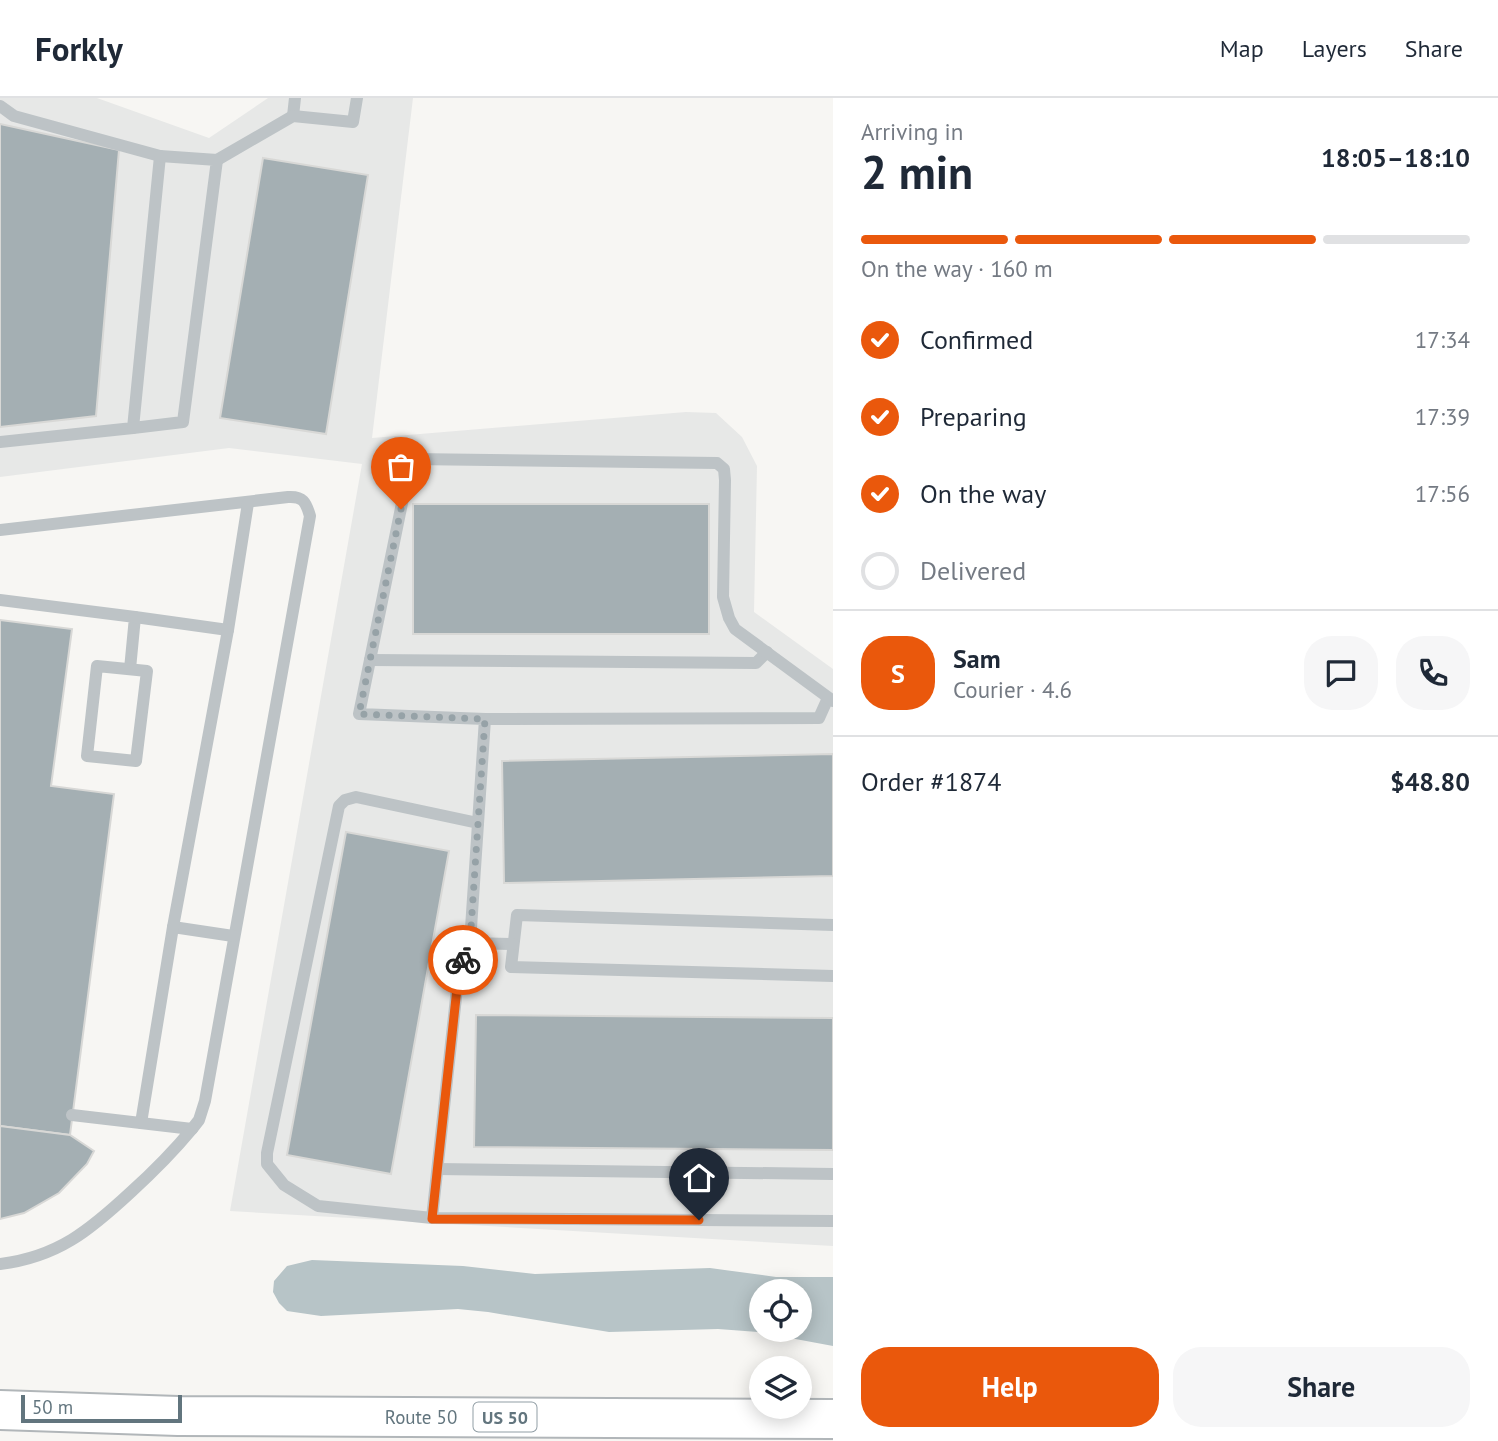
<!DOCTYPE html>
<html lang="en">
<head>
<meta charset="utf-8">
<style>
  :root { --surface:#fff; --page:#f6f6f7; --text:#1f2937; --muted:#747a83; --line:#e0e1e3; --accent:#ea580c }
  body { margin:0; font-family:"PT Sans",sans-serif; background:var(--page); color:var(--text); height:100vh; display:flex; flex-direction:column; font-size:26px; white-space:nowrap }
  * { box-sizing:border-box; margin:0 }
  p { font-size:23px; color:var(--muted) }
  .icon { flex:none; width:38px; height:38px; fill:none; stroke:currentColor; stroke-width:2; stroke-linecap:round; stroke-linejoin:round }
  .map { position:relative; flex:1; overflow:hidden }
  .details { display:flex; flex-direction:column; background:var(--surface); width:665px }
  .details>* { flex:none }
  .buttons { position:absolute; left:749px; top:1181px; display:grid; gap:14px }
  .buttons a { display:grid; place-items:center; width:63px; height:63px; border-radius:50%; background:var(--surface); box-shadow:0 4px 18px #0003; font-size:35px }
  .scale { position:absolute; left:21px; bottom:18px; width:161px; box-sizing:border-box; padding-left:7px; border:4px solid #62757e; border-top:0; font-size:19px; line-height:24px; white-space:nowrap; color:#62757e; -webkit-text-stroke:5px #fff; paint-order:stroke }
  .pin { position:absolute; display:grid; place-items:center; width:60px; height:60px; color:#fff; margin:-72px -30px; border-radius:50% 50% 50% 0; rotate:-45deg; box-shadow:0 0 7px #0007 }
  .pin .icon { rotate:45deg }
  .courier { position:absolute; display:grid; place-items:center; width:70px; height:70px; margin:-35px; border:5px solid #ea580c; border-radius:50%; background:#fff; color:#222; box-shadow:0 2px 9px #0007 }
  .overview em { font-style:normal; font-weight:600 }
  .overview div { display:flex; flex-direction:column-reverse }
  .overview { display:flex; align-items:center; justify-content:space-between; height:119px; padding:0 28px }
  h1 { font-size:46px; font-weight:600; line-height:52px }
  .bar { display:grid; grid-template-columns:repeat(4,1fr); gap:10px 7px; align-content:center; height:84px; padding:0 28px }
  .bar i { height:9px; border-radius:5px; background:var(--line) }
  .bar .on { background:var(--accent) }
  .bar p { grid-column:span 4 }
  .line { display:flex; align-items:center; gap:18px; padding:0 28px; border-top:2px solid var(--line) }
  .line div { flex:1 }
  .round { display:grid; place-items:center; flex:none; width:74px; height:74px; border-radius:28px; background:var(--page) }
  ol { padding:0 28px; list-style:none }
  li { display:flex; align-items:center; gap:21px; height:77px }
  li p { margin-inline-start:auto }
  li .icon { padding:7px; border-radius:50%; background:var(--accent); color:#fff; stroke-width:4 }
  li:last-child { color:var(--muted) }
  li i { width:38px; height:38px; border:4px solid var(--line); border-radius:50% }
  .button { display:flex; gap:14px; margin-top:auto; padding:14px 28px }
  .button a { flex:1; height:80px; border-radius:28px; background:var(--accent); color:#fff; font-size:28px; font-weight:600; line-height:80px; text-align:center }
  .button a+a { background:var(--page); color:var(--text) }
  header { display:flex; align-items:center; gap:42px; box-sizing:border-box; height:98px; padding:0 35px; background:var(--surface); border-bottom:2px solid var(--line) }
  header strong { font-size:33px }
  nav { display:flex; gap:38px; margin-inline-start:auto; font-size:24px }
  main { display:flex; flex:1; min-height:0 }
  .map>svg:first-child { display:block }
  .built { fill:#e7e8e7 }
  .water { fill:#b7c4c7; fill-rule:evenodd }
  .building { fill:#a4afb3; stroke:#d8d8d6; stroke-width:2 }
  .lines { fill:none; stroke-linecap:round; stroke-linejoin:round }
  .trunk-casing { stroke:#b1b6b9; stroke-width:42 }
  .service { stroke:#bdc3c6; stroke-width:12 }
  .trunk { stroke:#fff; stroke-width:38 }
  .done { stroke:#96a2a7; stroke-width:7; stroke-dasharray:0 12.6 }
  .route { stroke:#ea580c; stroke-width:9 }
  .labels { text-anchor:middle; dominant-baseline:central; stroke-width:7; stroke-linejoin:round; paint-order:stroke }
  .shield { fill:#fff; stroke:#919ea5; stroke-width:2 }
  .shield-label { font-size:18px; font-weight:bold; fill:#62757e }
  .street-label { font-size:19px; fill:#62757e; stroke:#fff }
</style>
</head>
<body>
<header>
<strong>Forkly</strong>
<nav><a>Map</a><a>Layers</a><a>Share</a></nav>
</header>
<main>
<div class="map">
<svg width="833" height="1343" viewBox="0 0 833 1343">
  <rect width="100%" height="100%" fill="#f7f6f3"/>
  <polygon class="built" points="0,0 97,0 209,40 268,0 413,0 372,340 686,314 716,315 742,339 757,368 754,514 833,571 833,1148 230,1113 362,366 229,350 0,379"/>
  <path class="water" d="M312,1162L463,1168L535,1176L710,1170L776,1179H833V1248L758,1234L718,1231L609,1234L488,1214L458,1211L321,1218L287,1213L279,1205L273,1194L274,1183L287,1168ZM761,1194H800V1232H761Z"/>
  <g class="building">
    <polygon points="0,26 119,52 96,318 0,329"/>
    <polygon points="263,60 368,77 326,336 220,320"/>
    <rect x="413" y="406" width="296" height="130"/>
    <polygon points="0,522 72,531 51,688 114,696 70,1037 0,1028"/>
    <polygon points="833,656 833,778 504,785 502,663"/>
    <polygon points="346,734 449,753 391,1076 287,1057"/>
    <polygon points="476,917 833,920 833,1052 474,1049"/>
    <polygon points="0,1028 70,1037 94,1053 87,1066 59,1095 24,1115 0,1121"/>
  </g>
  <g class="lines">
    <defs>
      <polyline id="trunk" points="0,1312 178,1318 833,1321"/>
    </defs>
    <use href="#trunk" class="trunk-casing"/>
    <g class="service">
      <polyline points="0,8 14,18 160,58 133,330 0,344"/>
      <polyline points="293,18 295,0"/>
      <polyline points="217,62 293,18 353,24 357,0"/>
      <polyline points="133,330 183,324 217,62 160,58"/>
      <path d="M0,432L288,399C303,398 306,404 310,418L205,1003L199,1022L192,1031"/>
      <polyline points="0,502 135,519 130,571"/>
      <polyline points="135,519 228,532 248,405"/>
      <polyline points="370,562 756,565 767,554"/>
      <polygon points="97,568 147,573 136,663 87,658"/>
      <polyline points="485,621 819,620 828,600"/>
      <polyline points="833,827 517,817 511,869 833,878"/>
      <polyline points="173,829 233,838"/>
      <polyline points="470,845 459,872 432,1120 833,1123"/>
      <polyline points="513,846 470,845 485,621 359,616 411,361 717,365 724,371 725,382 723,499 729,520 735,531 833,603"/>
      <polyline points="141,1025 173,829 228,532"/>
      <polyline points="438,1071 833,1076"/>
      <polyline points="432,1120 318,1108 284,1087 267,1066 267,1055 339,708 345,702 356,699 478,725"/>
      <path d="M0,1166C58,1159 90,1132 131,1094C153,1074 173,1054 192,1031L72,1017"/>
    </g>
    <use href="#trunk" class="trunk"/>
  </g>
  <g class="lines">
    <polyline class="done" points="401,411 359,616 485,621 470,845 463,862"/>
    <polyline class="route" points="463,862 459,872 432,1121 699,1122"/>
  </g>
  <g class="labels">
    <rect class="shield" x="473.5" y="1304.5" width="63" height="29" rx="5"/>
    <g class="shield-label">
      <text x="505" y="1319">US 50</text>
    </g>
    <g class="street-label">
      <text x="421" y="1319">Route 50</text>
    </g>
  </g>
</svg>
<div class="buttons">
<a><svg class="icon" aria-label="locate" viewBox="0 0 24 24"><circle cx="12" cy="12" r="6"/><path d="M12 2v4M12 18v4M2 12h4M18 12h4"/></svg></a>
<a><svg class="icon" aria-label="layers" viewBox="0 0 24 24"><path d="M12 4l9 5-9 5-9-5zM3 14l9 5 9-5"/></svg></a>
</div>
<div class="scale">50 m</div>
<div class="pin" style="left:401px;top:411px;background:#ea580c"><svg class="icon" aria-label="bag" viewBox="0 0 24 24"><path d="M5 8h14l-1 12H6zM9 8a3 3 0 0 1 6 0"/></svg></div>
<div class="pin" style="left:699px;top:1122px;background:#1f2937"><svg class="icon" aria-label="home" viewBox="0 0 24 24"><path d="M3 11l9-7 9 7M6 9v11h12V9"/></svg></div>
<div class="courier" style="left:463px;top:862px"><svg class="icon" aria-label="bike" viewBox="0 0 24 24"><circle cx="6" cy="16" r="4"/><circle cx="18" cy="16" r="4"/><path d="M6 16l4-8h5l3 8M10 8l3 8H6M13 5h3"/></svg></div>
</div>
<section class="details">
<div class="overview"><div><h1>2 min</h1><p>Arriving in</p></div><em>18:05–18:10</em></div>
<div class="bar"><i class="on"></i><i class="on"></i><i class="on"></i><i></i><p>On the way · 160 m</p></div>
<ol>
<li><svg class="icon" aria-label="check" viewBox="0 0 24 24"><path d="M5 12l5 5 9-10"/></svg>Confirmed<p>17:34</p></li>
<li><svg class="icon" aria-label="check" viewBox="0 0 24 24"><path d="M5 12l5 5 9-10"/></svg>Preparing<p>17:39</p></li>
<li><svg class="icon" aria-label="check" viewBox="0 0 24 24"><path d="M5 12l5 5 9-10"/></svg>On the way<p>17:56</p></li>
<li><i></i>Delivered</li>
</ol>
<div class="line" style="height:126px"><b class="round" style="background:var(--accent);color:#fff">S</b><div><b>Sam</b><p>Courier · 4.6</p></div><a class="round"><svg class="icon" aria-label="chat" viewBox="0 0 24 24"><path d="M4 5h16v11H9l-5 4z"/></svg></a><a class="round"><svg class="icon" aria-label="phone" viewBox="0 0 24 24"><path d="M5 4h4l2 5-3 2q2 4 5 5l2-3 5 2v4C11 20 4 13 5 4z"/></svg></a></div>
<div class="line" style="height:91px"><div>Order #1874</div><b>$48.80</b></div>
<div class="button"><a>Help</a><a>Share</a></div>
</section>
</main>
</body>
</html>
